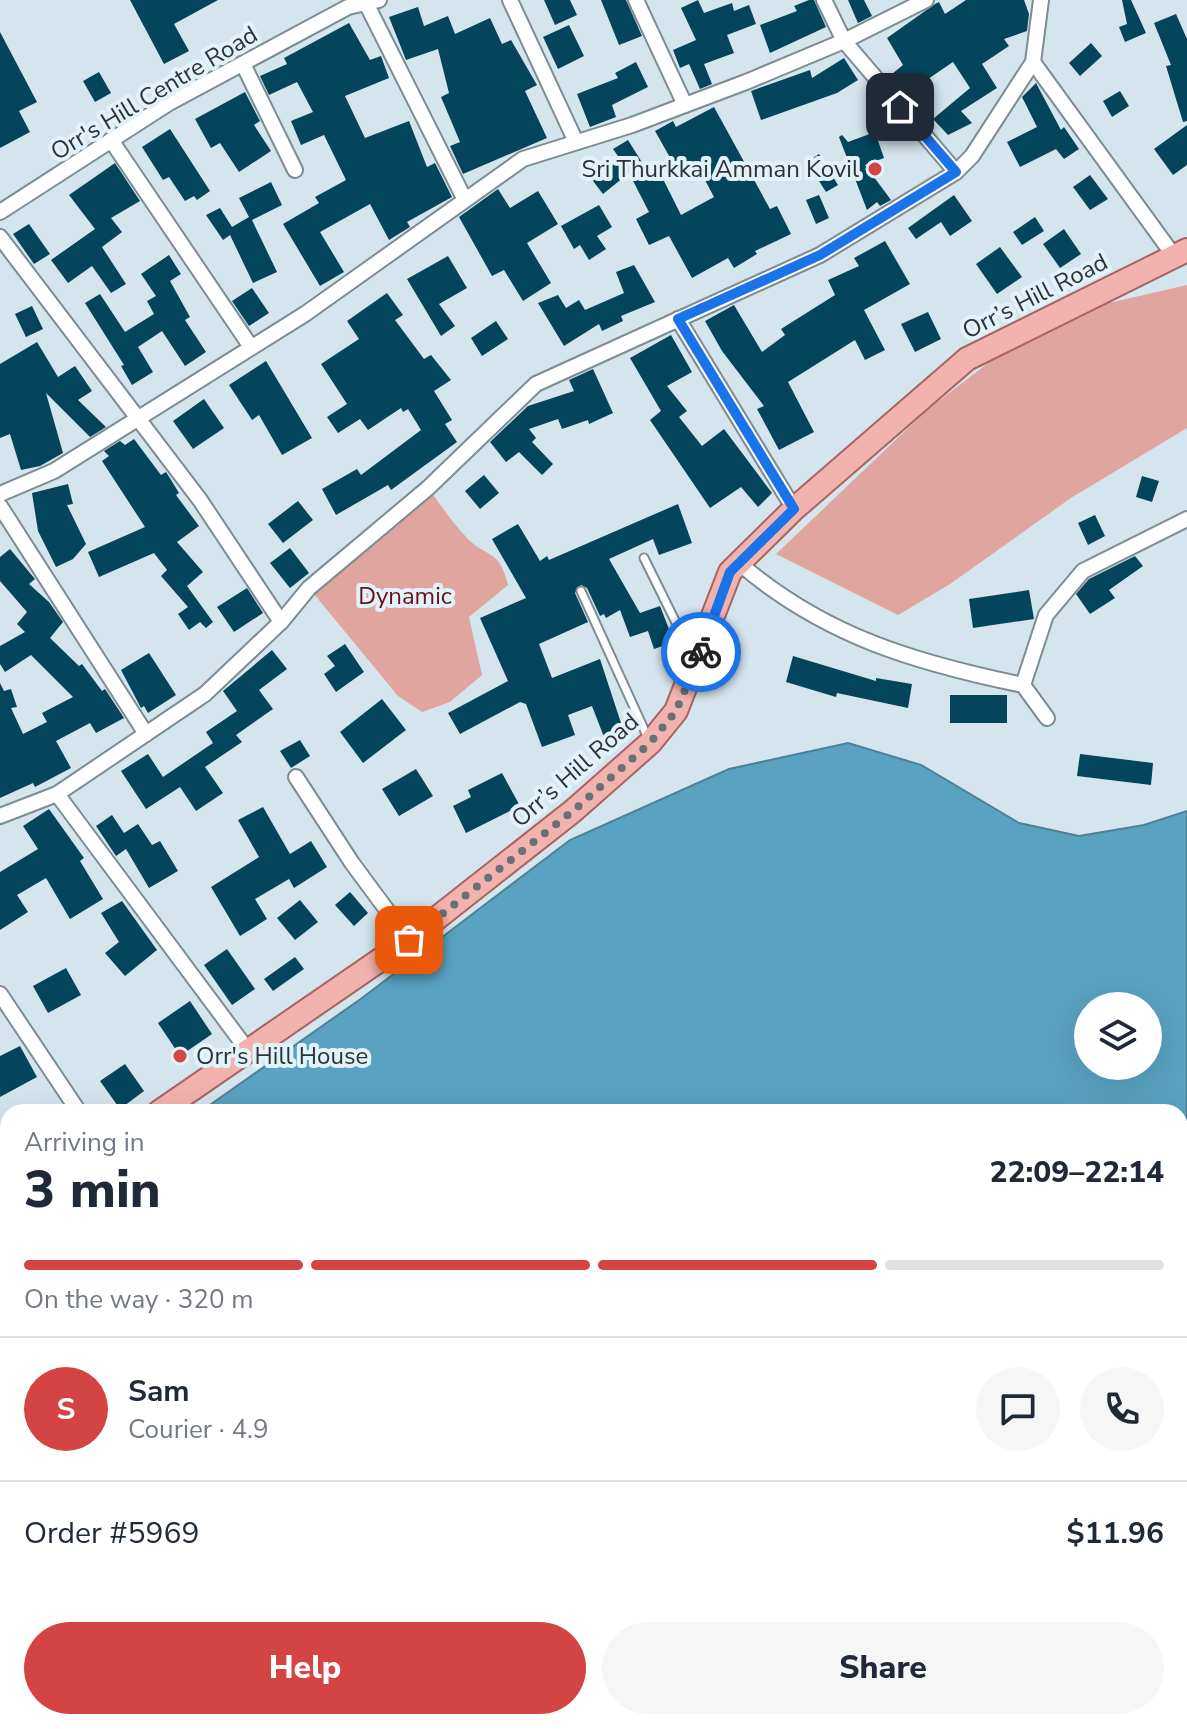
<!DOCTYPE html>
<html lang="en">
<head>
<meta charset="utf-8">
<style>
  :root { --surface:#fff; --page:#f6f6f7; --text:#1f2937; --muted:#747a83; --line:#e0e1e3; --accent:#d34443 }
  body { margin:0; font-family:"Nunito Sans",sans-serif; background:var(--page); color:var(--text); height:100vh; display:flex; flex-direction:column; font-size:30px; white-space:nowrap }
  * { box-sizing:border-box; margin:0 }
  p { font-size:26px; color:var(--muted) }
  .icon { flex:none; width:44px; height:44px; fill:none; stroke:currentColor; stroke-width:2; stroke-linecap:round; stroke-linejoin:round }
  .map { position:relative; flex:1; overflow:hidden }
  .sheet { position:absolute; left:0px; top:1104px; width:1188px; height:626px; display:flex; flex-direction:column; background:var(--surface); border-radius:24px 24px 0 0; box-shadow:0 8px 32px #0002 }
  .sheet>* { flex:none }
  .controls { position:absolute; left:1074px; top:992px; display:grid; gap:16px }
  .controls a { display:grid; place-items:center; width:88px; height:88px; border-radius:50%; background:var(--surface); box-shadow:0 8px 32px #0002; font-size:40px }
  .pin { position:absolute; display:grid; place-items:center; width:68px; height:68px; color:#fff; margin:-34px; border-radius:16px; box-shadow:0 4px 12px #0006 }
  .courier { position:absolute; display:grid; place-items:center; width:80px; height:80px; margin:-40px; border:6px solid #1a73e8; border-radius:50%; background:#fff; color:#222; box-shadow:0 2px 10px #0007 }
  .head em { font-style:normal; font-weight:800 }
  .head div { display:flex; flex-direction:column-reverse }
  .head { display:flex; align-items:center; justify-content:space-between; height:136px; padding:0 24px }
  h1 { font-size:52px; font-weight:800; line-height:60px }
  .bar { display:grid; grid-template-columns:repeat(4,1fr); gap:12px 8px; align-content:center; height:96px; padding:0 24px }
  .bar i { height:10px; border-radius:6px; background:var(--line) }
  .bar .on { background:var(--accent) }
  .bar p { grid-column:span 4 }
  .line { display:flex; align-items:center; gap:20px; padding:0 24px; border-top:2px solid var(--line) }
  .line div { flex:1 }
  .round { display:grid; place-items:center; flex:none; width:84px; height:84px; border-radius:42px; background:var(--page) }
  .cta { display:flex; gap:16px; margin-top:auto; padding:16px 24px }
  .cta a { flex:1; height:92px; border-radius:48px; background:var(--accent); color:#fff; font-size:32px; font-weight:800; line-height:92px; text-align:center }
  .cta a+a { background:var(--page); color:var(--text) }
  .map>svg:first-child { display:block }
  .green { fill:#e1a59f }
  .water { fill:#59a2c2; stroke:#4c8198; stroke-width:2; fill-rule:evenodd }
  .building { fill:#04455b; fill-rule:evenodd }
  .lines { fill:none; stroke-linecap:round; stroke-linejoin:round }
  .lane-casing { stroke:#7d8c93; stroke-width:11 }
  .street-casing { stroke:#7d8c93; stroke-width:18 }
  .primary-casing { stroke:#a86460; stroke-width:26 }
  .lane { stroke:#fff; stroke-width:7 }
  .street { stroke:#fff; stroke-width:14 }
  .primary { stroke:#f2b2ad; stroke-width:22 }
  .done { stroke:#687176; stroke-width:8; stroke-dasharray:0 14.4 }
  .route { stroke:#1a73e8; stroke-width:10 }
  .poi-dot { fill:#d34443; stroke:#e2f2fa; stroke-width:3 }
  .labels { text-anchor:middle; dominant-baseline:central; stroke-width:8; stroke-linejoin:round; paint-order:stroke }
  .street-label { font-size:24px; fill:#2d3336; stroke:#e2f2fa }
  .poi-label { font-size:24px; fill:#2d3336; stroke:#e2f2fa; text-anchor:end }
  .park-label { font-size:24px; fill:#681416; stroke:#e2f2fa }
</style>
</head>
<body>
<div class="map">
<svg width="1187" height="1729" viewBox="0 0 1187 1729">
  <rect width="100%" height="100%" fill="#d5e5ed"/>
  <g class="green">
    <polygon points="1187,285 1187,428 1071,498 950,584 898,615 776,554 927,410 1048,317"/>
    <path d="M428,488C441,505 453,524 468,539C488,559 499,548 508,585L469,617L482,675L450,702L422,712L398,696L309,588Z"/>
  </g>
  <path class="water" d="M848,743L921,765L1019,823L1079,836L1144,825L1187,811V1729H0V1329L8,1321V1722H1180V1112H200L362,998L570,840L729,769ZM1088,1006H1148V1066H1088Z"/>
  <g class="building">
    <polygon points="130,0 218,0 174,24 189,51 164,64"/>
    <polygon points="544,0 570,0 577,15 555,25"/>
    <polygon points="601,0 626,0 642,36 619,45"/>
    <polygon points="698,0 704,13 732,3 734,11 749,5 756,24 727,35 734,53 704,64 712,84 700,89 689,64 680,68 673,50 696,40 681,8"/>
    <polygon points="809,0 814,0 826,27 770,53 760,25 797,11 794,6"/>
    <polygon points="848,0 864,0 872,16 858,23"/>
    <polygon points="966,0 1024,0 1029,14 1027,31 1004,39 1009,46 982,64 997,88 961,111 972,123 948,135 933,119 970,88 953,62 906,94 892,74 903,65 887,38 935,4 939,2 945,14"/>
    <polygon points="1122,0 1131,0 1146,33 1125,42 1119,27 1127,24"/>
    <polygon points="418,7 424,26 448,16 455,34 490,18 502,44 511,40 537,85 525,91 547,138 463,174 450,146 460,142 441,97 449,93 438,49 406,60 389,17"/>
    <polygon points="1176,14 1187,39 1187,121 1183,122 1166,66 1171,65 1154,23"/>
    <polygon points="349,23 370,60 381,56 389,78 345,96 365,138 409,121 427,167 435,163 452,197 407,222 410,227 389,240 370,204 320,232 344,272 320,286 283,224 319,203 315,197 346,180 324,135 301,145 291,121 313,112 297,82 269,95 260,76 287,64 284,58"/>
    <polygon points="569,25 584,56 558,69 543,37"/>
    <polygon points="0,32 37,102 19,111 30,132 0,148"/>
    <polygon points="1091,43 1102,56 1080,76 1069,63"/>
    <polygon points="844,58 858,80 837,93 761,120 751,91 810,70 812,78"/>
    <polygon points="636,62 648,87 612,105 616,117 590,127 577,94 618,78 615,73"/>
    <polygon points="99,72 111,93 95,102 83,81"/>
    <polygon points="1036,83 1061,130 1064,127 1079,149 1064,159 1056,149 1020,167 1007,142 1037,127 1022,97"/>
    <polygon points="1120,91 1129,106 1112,117 1103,101"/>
    <polygon points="245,92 260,121 254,125 271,151 239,172 220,143 211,148 195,119"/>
    <path d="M714,107L770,209L777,206L791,234L755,251L757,254L734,268L728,258L692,278L669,236L649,245L636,219L649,212L629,173L603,194L593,181L620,159L613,149L628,140L648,172L672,161L655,131L673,121L676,127ZM695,161L714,197L681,215L663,179Z"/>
    <polygon points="1187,125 1187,165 1173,175 1154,149"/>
    <polygon points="170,129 210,191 197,200 194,196 185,201 169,177 163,180 142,147"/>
    <polygon points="875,132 884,158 865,165 891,200 880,206 877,202 867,210 839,137 842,135 848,142"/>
    <polygon points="819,154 838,185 826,192 807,162"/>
    <polygon points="115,163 140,201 111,218 122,232 102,247 126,284 111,293 92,266 68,283 51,260 95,229 69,195"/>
    <polygon points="1090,175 1108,199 1090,210 1073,187"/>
    <polygon points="271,182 282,205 252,220 277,272 253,283 230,235 223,240 206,215 220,208 232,227 249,217 239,198"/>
    <polygon points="498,189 510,208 538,191 558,224 527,243 551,283 523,301 504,270 492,276 459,217"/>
    <polygon points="819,195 829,218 816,224 806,200"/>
    <polygon points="954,195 972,221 950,236 941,222 916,239 908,228"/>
    <polygon points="599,205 612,227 597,236 606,249 589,260 580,245 574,249 561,226"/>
    <polygon points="1035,217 1044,231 1022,245 1013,232"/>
    <polygon points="29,224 50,254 34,264 13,234"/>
    <polygon points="1064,229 1081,254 1060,268 1043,244"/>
    <polygon points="885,241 910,284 864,310 885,350 865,360 855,340 788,382 814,432 779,450 757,409 764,406 722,351 705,321 734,305 762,352 785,335 781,329 835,295 828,280 859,266 854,258"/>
    <polygon points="1000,247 1022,277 997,294 976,264"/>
    <polygon points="169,255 181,274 170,281 190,317 185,320 206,352 185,366 162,331 138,347 153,372 132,385 121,366 124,365 85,303 100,294 125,332 154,314 147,301 156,296 141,274"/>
    <polygon points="448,256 467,288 439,304 455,326 441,336 407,279"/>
    <polygon points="634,265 655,302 621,316 623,321 602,331 599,324 564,346 538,303 558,295 566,308 579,300 585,310 624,293 616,272"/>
    <polygon points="252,288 269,313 249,326 232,301"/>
    <polygon points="387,293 403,315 395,320 424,359 431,355 451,380 434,391 452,420 445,424 457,442 391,490 388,485 336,515 322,489 357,469 361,475 421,430 408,409 403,412 401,408 368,430 360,419 338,433 327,417 347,404 321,364 359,339 347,321"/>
    <polygon points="32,306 43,329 26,337 15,314"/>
    <polygon points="928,312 941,339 915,352 901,324"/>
    <polygon points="496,321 508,339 482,356 471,338"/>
    <polygon points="671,335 692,372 667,386 687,411 679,417 702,446 724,429 772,493 758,507 741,487 710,508 650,420 661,411 630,358"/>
    <polygon points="37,342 58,377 75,366 92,391 78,400 106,427 90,437 46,393 63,453 40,466 21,470 10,434 0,438 0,364"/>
    <polygon points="266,361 312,438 282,455 259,415 252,420 229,385"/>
    <polygon points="593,369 613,413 589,424 588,420 562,429 558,419 529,429 536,438 532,442 553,464 542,475 519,452 506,462 490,442 528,406 574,391 569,380"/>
    <polygon points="204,399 224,428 193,449 173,421"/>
    <polygon points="134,439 161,475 166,472 168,475 179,493 176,495 199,526 177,542 203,572 187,586 213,622 206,628 200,622 189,630 178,614 188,607 161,576 167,570 154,553 99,577 88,552 145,527 102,461 109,456 104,451 120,441 125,445"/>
    <polygon points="484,475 499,493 480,509 465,491"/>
    <polygon points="1142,476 1159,481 1152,502 1136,497"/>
    <polygon points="68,484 73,504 67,505 86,544 73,559 56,567 38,531 32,493"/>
    <polygon points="298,501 313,520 283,543 268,524"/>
    <polygon points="678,504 692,543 659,555 653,539 609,559 640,613 660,606 674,642 654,649 648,631 630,637 620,610 606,618 604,614 600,616 587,588 581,585 575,593 588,622 539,644 552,678 600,659 623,729 604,737 592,706 568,715 575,735 542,747 526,704 520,702 460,734 448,713 508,681 480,618 526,598 492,539 518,524 540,561 547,556 549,560"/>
    <polygon points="1095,515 1105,536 1088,545 1078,523"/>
    <polygon points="290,548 309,573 290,588 270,563"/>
    <polygon points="10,549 35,579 29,584 49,602 63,622 50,638 79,666 82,664 102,691 105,689 124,718 96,733 90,723 56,741 71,768 35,787 33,783 0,798 0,683 4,691 11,689 17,707 11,708 23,734 47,722 42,713 73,697 31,655 5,672 0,664 0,646 25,632 17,624 27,612 0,581 0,557"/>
    <polygon points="1135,556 1143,566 1109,590 1115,598 1090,614 1076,594 1089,579"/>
    <polygon points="247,588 263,613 234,632 217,607"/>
    <polygon points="1029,590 1034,619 973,628 969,599"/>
    <polygon points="345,644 364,672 336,692 324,674 335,666 327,656"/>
    <polygon points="272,650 287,669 259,690 273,709 236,735 242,742 205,767 223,793 196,811 180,787 146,809 121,771 148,754 163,777 213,743 206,732 237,711 223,691"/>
    <polygon points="149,653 176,695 148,713 144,706 141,708 121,670"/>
    <polygon points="793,656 876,681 876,678 912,684 908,708 837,693 836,697 786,682"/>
    <rect x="950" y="695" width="57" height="28"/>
    <polygon points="382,699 406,730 363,763 340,732"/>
    <polygon points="300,740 310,756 291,768 280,751"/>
    <polygon points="1080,754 1153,763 1151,785 1077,776"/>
    <polygon points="416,769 433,796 399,816 382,789"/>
    <polygon points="502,773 520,806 466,833 453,806 471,797 468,790"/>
    <polygon points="263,807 290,854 311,841 327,867 294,888 289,879 255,899 267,919 240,936 211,887 259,857 238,820"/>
    <polygon points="49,809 84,858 80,861 103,899 70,919 46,878 17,895 28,912 0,930 0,872 38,849 23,826"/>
    <polygon points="112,815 124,833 138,824 152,845 160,841 178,871 149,888 126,849 116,856 96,826"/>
    <polygon points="350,892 368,913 354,926 335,905"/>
    <polygon points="300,900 318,922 295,940 277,918"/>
    <polygon points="122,901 157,950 125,976 105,953 119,942 101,913"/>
    <polygon points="227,949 255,989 232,1005 204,965"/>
    <polygon points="295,957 304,969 273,991 264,979"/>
    <polygon points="66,968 81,995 48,1013 33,986"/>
    <polygon points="190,1001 212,1034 180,1056 158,1023"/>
    <polygon points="20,1046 37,1077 0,1097 0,1056"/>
    <polygon points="125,1064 144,1091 120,1109 100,1081"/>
  </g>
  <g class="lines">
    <defs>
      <g id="lane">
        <polyline points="644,558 692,655"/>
        <polyline points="581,591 648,738"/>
      </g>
      <g id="street">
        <polyline points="510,0 576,142"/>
        <polyline points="636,0 685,105"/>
        <polyline points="824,0 844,41 956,172"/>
        <polyline points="366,3 465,200"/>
        <polyline points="1033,62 1174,256"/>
        <polyline points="243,64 295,170"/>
        <polyline points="111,140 251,347"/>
        <polyline points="0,212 169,103 348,7 379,0"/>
        <polyline points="0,237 200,500 281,622"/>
        <polyline points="678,319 794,509"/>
        <polyline points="0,494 54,471 305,314 523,159 632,125 746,82 844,41 926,0"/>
        <polyline points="0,506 146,734"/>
        <path d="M739,563C824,636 916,663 1023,685L1047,718"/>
        <polyline points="1023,685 1046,615 1083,571 1187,519"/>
        <polyline points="296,777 352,863 409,940"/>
        <polyline points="57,794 249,1052"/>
        <polyline points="0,816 57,794 205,694 281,622 309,588 428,488 536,384 820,255 956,172 972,156 1033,62 1041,0"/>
        <polyline points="0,994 79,1112"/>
      </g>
      <g id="primary">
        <polyline points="159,1112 409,940 573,811 650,743 676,711 730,572 794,509 967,359 1187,250"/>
        <polyline points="0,1181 8,1178"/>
      </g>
    </defs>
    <use href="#lane" class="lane-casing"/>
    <use href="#street" class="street-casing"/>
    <use href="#primary" class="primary-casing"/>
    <use href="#lane" class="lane"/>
    <use href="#street" class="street"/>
    <use href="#primary" class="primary"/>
  </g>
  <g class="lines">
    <polyline class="done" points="409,940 573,811 650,743 676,711 701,652"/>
    <polyline class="route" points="701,652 730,572 794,509 678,319 820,255 956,172 900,107"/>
  </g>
  <g class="poi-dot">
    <circle cx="875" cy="169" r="8"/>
    <circle cx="180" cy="1056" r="8"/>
  </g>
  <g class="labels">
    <g class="street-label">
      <text transform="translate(154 93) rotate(-31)">Orr's Hill Centre Road</text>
      <text transform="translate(1035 296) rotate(-27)">Orr’s Hill Road</text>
      <text transform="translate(575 770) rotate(-41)">Orr’s Hill Road</text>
    </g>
    <g class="poi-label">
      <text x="859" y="169">Sri Thurkkai Amman Kovil</text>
      <text x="196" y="1056" text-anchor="start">Orr's Hill House</text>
    </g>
    <g class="park-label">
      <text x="405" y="596">Dynamic</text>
    </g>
  </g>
</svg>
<div class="controls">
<a><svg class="icon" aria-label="layers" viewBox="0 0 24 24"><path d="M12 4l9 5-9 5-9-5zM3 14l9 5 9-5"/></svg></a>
</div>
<div class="pin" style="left:409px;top:940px;background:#ea580c"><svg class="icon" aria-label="bag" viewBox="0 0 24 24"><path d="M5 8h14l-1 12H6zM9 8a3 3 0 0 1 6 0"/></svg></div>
<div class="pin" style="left:900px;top:107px;background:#1f2937"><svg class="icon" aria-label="home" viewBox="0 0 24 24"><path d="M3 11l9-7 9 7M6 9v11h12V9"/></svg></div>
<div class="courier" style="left:701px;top:652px"><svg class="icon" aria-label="bike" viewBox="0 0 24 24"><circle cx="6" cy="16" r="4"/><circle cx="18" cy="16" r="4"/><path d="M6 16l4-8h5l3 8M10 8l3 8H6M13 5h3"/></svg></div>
<section class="sheet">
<div class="head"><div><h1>3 min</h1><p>Arriving in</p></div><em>22:09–22:14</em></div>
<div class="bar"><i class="on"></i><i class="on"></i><i class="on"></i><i></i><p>On the way · 320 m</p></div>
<div class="line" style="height:144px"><b class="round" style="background:var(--accent);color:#fff">S</b><div><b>Sam</b><p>Courier · 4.9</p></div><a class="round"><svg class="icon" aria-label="chat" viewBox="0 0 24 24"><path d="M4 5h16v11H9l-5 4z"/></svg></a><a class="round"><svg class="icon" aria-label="phone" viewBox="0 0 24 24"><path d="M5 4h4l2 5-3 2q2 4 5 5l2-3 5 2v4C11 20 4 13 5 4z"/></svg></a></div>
<div class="line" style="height:104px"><div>Order #5969</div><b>$11.96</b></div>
<div class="cta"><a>Help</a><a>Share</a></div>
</section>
</div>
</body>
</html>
